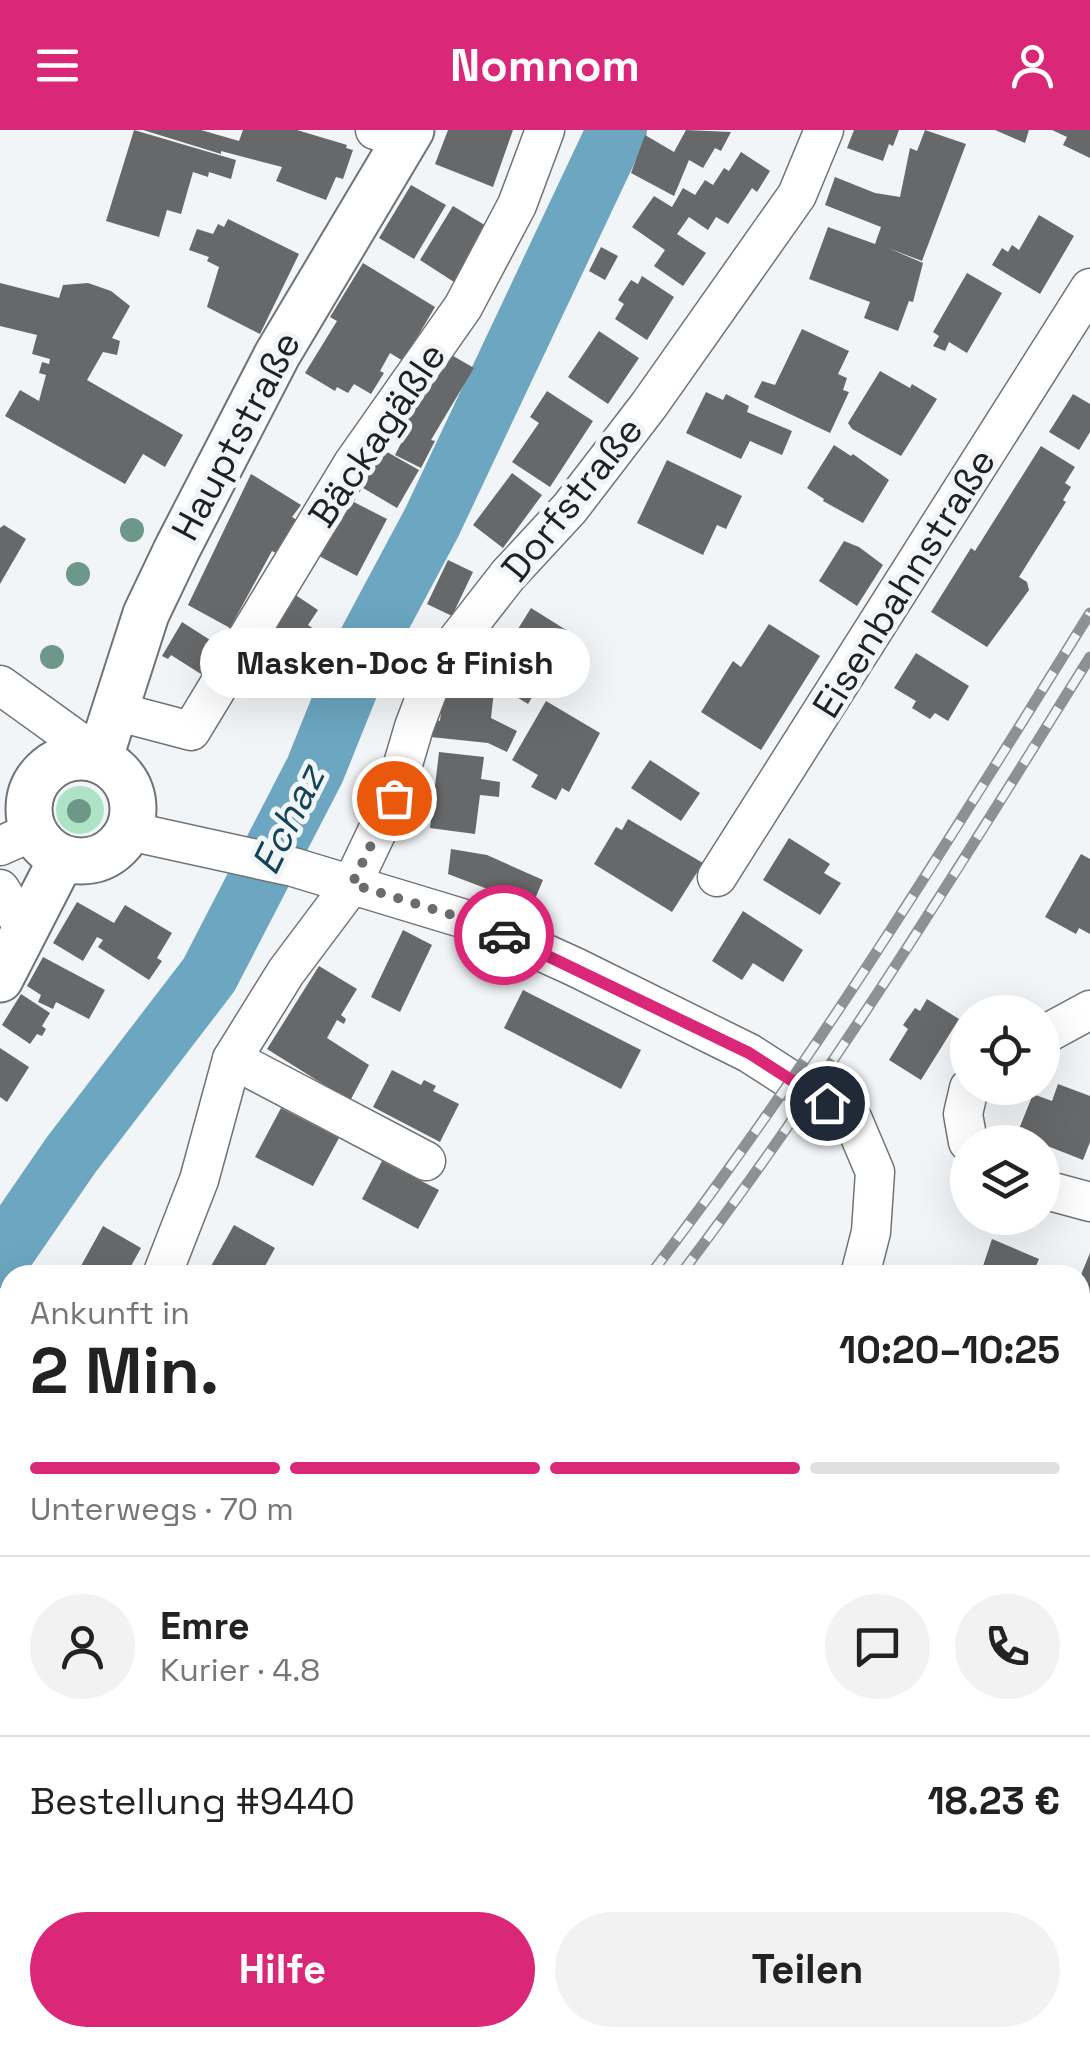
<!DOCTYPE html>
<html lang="de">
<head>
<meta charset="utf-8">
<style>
  :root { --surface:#fff; --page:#f2f2f2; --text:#222; --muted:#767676; --line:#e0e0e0; --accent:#db2777 }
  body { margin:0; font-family:"Space Grotesk",sans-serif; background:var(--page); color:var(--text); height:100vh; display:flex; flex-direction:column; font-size:38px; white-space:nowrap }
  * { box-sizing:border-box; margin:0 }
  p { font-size:32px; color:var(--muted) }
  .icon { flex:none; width:55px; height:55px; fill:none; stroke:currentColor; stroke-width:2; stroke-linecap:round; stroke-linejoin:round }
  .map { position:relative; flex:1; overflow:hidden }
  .drawer { position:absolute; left:0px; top:1135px; width:1090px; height:782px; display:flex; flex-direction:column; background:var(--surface); border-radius:30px 30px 0 0; box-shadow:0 10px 40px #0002 }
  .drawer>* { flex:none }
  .buttons { position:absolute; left:950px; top:865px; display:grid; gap:20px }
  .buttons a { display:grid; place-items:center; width:110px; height:110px; border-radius:50%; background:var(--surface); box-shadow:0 10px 40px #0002; font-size:50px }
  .pin { position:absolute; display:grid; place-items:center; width:85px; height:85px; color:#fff; margin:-42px; border:5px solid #fff; border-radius:50%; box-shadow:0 2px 10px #0007 }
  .courier { position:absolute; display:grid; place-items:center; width:100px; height:100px; margin:-50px; border:8px solid #db2777; border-radius:50%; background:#fff; color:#222; box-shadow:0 2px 12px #0007 }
  .bubble { position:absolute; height:70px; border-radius:35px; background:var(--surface); box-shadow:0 10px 40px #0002; font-size:32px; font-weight:600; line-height:70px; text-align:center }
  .headline em { font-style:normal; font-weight:600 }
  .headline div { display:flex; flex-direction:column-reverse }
  .headline { display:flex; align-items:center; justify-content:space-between; height:170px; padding:0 30px }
  h1 { font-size:65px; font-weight:600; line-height:75px }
  .bar { display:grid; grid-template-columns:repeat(4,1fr); gap:15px 10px; align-content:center; height:120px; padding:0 30px }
  .bar i { height:12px; border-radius:8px; background:var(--line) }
  .bar .current { background:var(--accent) }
  .bar p { grid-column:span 4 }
  .line { display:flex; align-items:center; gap:25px; padding:0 30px; border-top:2px solid var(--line) }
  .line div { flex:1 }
  .round { display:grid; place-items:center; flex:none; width:105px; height:105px; border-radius:52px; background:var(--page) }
  .button { display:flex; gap:20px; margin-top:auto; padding:20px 30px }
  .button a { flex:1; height:115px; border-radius:60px; background:var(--accent); color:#fff; font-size:40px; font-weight:600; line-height:115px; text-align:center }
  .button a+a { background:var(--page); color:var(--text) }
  header { display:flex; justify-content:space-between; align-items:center; height:130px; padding:0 30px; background:var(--accent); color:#fff; font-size:45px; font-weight:600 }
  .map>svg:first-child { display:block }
  .built { fill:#e0eaf2 }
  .green { fill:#aee4c5 }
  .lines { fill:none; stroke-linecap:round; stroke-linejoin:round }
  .river { stroke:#6ca6c0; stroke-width:60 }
  .building { fill:#66686a }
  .minor-casing { stroke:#707375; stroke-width:41 }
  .major-casing { stroke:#707375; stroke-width:49 }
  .minor { stroke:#fff; stroke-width:38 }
  .major { stroke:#fff; stroke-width:45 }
  .rail-casing { stroke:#8e9091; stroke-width:11 }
  .rail { stroke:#f2f5f7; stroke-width:8; stroke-dasharray:22; stroke-linecap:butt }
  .tree { fill:#6d9788 }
  .done { stroke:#6a6b6d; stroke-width:10; stroke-dasharray:0 18 }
  .route { stroke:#db2777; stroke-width:12 }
  .labels { text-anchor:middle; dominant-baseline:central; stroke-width:10; stroke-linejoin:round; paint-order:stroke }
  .street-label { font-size:38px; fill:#202122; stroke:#f2f5f7 }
  .water-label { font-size:40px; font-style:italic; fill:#134457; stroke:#f2f5f7 }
</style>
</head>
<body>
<header><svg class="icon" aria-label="menu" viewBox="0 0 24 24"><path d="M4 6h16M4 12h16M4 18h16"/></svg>Nomnom<svg class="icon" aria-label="person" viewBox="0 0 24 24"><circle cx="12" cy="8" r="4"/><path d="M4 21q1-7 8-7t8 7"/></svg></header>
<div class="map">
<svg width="1090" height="1916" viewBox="0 0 1090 1916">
  <rect width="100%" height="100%" fill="#f2f5f7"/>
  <polygon class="built" points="0,1559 10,1566 10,1886 0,1897"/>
  <g class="green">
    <circle cx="80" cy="680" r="24"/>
    <polygon points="1080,1728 1090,1734 1090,1910 1086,1916 680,1916 663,1908 1080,1908"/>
    <polygon points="81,1908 462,1908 473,1916 74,1916"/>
  </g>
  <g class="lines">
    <polyline class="river" points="0,1128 71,1025 209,845 315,640 362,523 432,392 617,0"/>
  </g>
  <g class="building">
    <polygon points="134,0 236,30 231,49 209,42 208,47 193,42 181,84 167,80 159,107 106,91"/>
    <polygon points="143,0 201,0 239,11 243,0 297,0 347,15 346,18 353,20 343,49 336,47 326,70 276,51 282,37 221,21 221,24"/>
    <polygon points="448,0 513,0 493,57 435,34"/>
    <polygon points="686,0 731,2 721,21 715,18 703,38 689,30 674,66 631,43 645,5 674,22"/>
    <polygon points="854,0 899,0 893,16 889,14 883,31 847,18"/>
    <polygon points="925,0 966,14 922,131 888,118 923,133 913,172 909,171 898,201 864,188 870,172 809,149 828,97 875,114 881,97 825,75 835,47 875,63 900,67 910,18 917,21"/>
    <polygon points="995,0 1029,0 1025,13"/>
    <polygon points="1052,0 1090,0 1090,28 1063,15 1067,7"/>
    <polygon points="741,22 770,41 757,62 752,58 728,94 716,87 708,100 689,87 677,104 706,123 683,156 654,136 665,120 632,97 654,66 672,77 683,58 695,65 705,50 713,55 724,38 729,41"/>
    <polygon points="411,55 446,75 414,129 379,108"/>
    <polygon points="453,76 488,97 454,152 420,130"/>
    <polygon points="1039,85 1074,106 1040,164 992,135 1002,118 1008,122 1012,115 1019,120"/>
    <polygon points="228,89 299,124 260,204 207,177 219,137 207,131 209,127 189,120 197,99 213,104 218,94 224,97"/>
    <polygon points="601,117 618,126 605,150 589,141"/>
    <polygon points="363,133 435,177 403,231 390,223 380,241 384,243 371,264 354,254 348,263 337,257 335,261 305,243 337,191 330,187"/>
    <polygon points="967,143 1002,163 967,223 949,212 945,221 933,216 939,206 933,202"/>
    <polygon points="642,146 674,167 647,210 615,189 624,174 618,170 631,150 638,154"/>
    <polygon points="0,153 59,168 63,155 88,153 111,161 130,176 112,208 120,211 117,225 103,222 87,250 183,305 165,337 143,324 125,354 5,286 20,260 39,271 46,245 39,243 42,232 49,234 50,229 32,224 37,205 0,196"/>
    <polygon points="802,199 849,221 838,244 847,248 843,260 849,262 830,303 754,267 762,251 775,255"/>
    <polygon points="599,201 639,228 608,274 568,247"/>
    <polygon points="448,223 474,238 431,310 435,311 421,338 395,325 409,298 404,296"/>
    <polygon points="880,241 910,258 912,254 937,269 901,326 852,299 848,293"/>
    <polygon points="547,261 593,291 550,357 512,332 539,293 530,287"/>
    <polygon points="706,262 723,270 726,264 749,276 747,282 792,301 782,325 750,311 741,329 686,303"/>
    <polygon points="1073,264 1090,274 1090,302 1079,320 1049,302"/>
    <polygon points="834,315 851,326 853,324 889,350 863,393 823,371 824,369 807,358"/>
    <polygon points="1041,316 1075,337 1065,353 1071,357 1063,370 1066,372 1019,447 1027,452 1029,460 987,517 931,482 971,418 975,421"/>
    <polygon points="380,318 419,340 397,378 358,355"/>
    <polygon points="667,330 742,366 726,399 717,395 703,425 637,393"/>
    <polygon points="512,343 542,365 503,418 473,395"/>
    <polygon points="251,344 301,375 292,387 297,390 276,423 272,421 230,498 188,475"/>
    <polygon points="348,369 387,389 357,446 319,426"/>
    <polygon points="4,395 26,409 0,454 0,398"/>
    <polygon points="844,411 859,417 883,435 857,476 819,451"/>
    <polygon points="448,430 473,442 452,486 427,474"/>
    <polygon points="294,464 318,480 308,495 317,501 307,516 318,523 299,551 259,525"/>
    <polygon points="531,478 571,503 528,574 487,549"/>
    <polygon points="182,492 221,517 204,546 171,525 168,529 162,526"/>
    <polygon points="769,494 820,526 761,620 701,582 733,531 741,537"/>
    <polygon points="916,523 969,556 948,591 935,583 930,589 912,578 916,571 894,558"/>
    <polygon points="444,556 494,561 491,588 517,601 507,622 488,613 431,607 433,589 440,591"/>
    <polygon points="546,571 600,603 569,662 562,658 556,670 531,657 538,645 512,630"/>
    <polygon points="439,622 484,627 481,649 500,652 499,667 480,665 475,704 430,698"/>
    <polygon points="650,630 700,663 681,691 631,658"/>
    <polygon points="628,689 703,733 672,782 594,734 616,697 622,700"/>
    <polygon points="789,708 830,734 824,743 841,753 820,785 763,750"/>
    <polygon points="451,719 487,725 543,750 532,776 448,744"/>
    <polygon points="1081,724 1090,729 1090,804 1079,798 1076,804 1045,787"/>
    <polygon points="77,772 114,793 125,775 172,803 157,828 162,831 149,850 98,817 103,810 97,807 83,831 53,813"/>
    <polygon points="743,781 803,820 783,852 753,833 742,850 712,831"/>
    <polygon points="403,800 432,815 400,882 371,867"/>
    <polygon points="43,827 105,860 89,889 56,872 53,879 38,872 41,865 27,856"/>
    <polygon points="319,836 357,859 341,885 346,889 344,894 337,890 327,908 369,935 350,971 267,919"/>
    <polygon points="523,860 641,920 621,959 504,898"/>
    <polygon points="21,864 50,883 42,896 46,899 42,906 37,904 30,914 2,895"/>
    <polygon points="927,869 959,889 921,950 889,930 908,899 903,895 915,878 920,881"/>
    <polygon points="0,918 29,937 7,972 0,967"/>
    <polygon points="392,940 421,955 424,950 436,956 433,961 459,974 440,1012 373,977"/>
    <polygon points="1058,954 1090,966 1090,1012 1083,1030 1017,1004 1033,964 1052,971"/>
    <polygon points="281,978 339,1008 313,1056 255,1027"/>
    <polygon points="382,1031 439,1060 418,1099 362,1069"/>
    <polygon points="234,1095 275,1118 260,1145 223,1145 210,1138"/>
    <polygon points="103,1096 141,1118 126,1145 76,1145"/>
    <polygon points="992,1109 1039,1129 1032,1145 980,1145"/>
    <polygon points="1090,1123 1090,1194 1087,1197 1080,1194 1080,1147"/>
    <polygon points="0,1422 10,1429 10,1495 5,1502 0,1498"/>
    <polygon points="0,1582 10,1590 10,1698 0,1691"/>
    <polygon points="1080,1595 1085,1600 1081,1605 1090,1612 1087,1622 1090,1624 1090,1651 1080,1663"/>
    <polygon points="0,1735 10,1743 10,1784 0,1797"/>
    <polygon points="894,1908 947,1908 961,1916 889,1916"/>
  </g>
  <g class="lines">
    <defs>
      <g id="minor">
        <polyline points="375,0 405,9"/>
        <polyline points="0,555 100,627"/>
        <polyline points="115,581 191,601 352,335 463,177 517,75 545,0"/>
        <polyline points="129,701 293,737 478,793 575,837 749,923 853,990 875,1042 871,1102 860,1145"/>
        <polyline points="0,716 34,701"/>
        <polyline points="717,747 1090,158"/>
        <polyline points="0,759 25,800"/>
        <polyline points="1042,906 1090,880"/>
        <polyline points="232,929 426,1031"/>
        <polyline points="968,1012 963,984 969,958"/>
        <polyline points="1042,1059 1090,1072"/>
        <polyline points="162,1145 199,1050 232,929 286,842 352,754 393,668 414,597 437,536 508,445 570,378 649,275 797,65 824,0"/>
        <polyline points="0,1369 10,1361"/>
        <polyline points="1080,1442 1090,1446"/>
        <polyline points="0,1551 10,1559"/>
        <polyline points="1080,1713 1090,1721"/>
      </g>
      <g id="major">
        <circle cx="81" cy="679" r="52"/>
        <polyline points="99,630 146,484 177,419 277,225 411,0"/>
        <polyline points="0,849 62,728"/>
      </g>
    </defs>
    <use href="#minor" class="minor-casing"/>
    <use href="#major" class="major-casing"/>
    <use href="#minor" class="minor"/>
    <use href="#major" class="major"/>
    <defs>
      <g id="rail">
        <path d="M650,1145C812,934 950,708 1090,483"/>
        <path d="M680,1145C830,948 959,737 1090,527"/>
        <polyline points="0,1910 10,1898"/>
        <polyline points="23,1916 30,1908"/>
      </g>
    </defs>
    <use href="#rail" class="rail-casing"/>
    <use href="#rail" class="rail"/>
  </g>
  <g class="tree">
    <circle cx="132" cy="400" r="12"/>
    <circle cx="78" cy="444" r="12"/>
    <circle cx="52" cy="527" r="12"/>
    <circle cx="79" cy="681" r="12"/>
  </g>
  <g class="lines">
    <polyline class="done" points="394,668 352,754 478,793 504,805"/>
    <polyline class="route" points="504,805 749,923 827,973"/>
  </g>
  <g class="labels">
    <g class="street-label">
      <text transform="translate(377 305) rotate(-56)">Bäckagäßle</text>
      <text transform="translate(236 306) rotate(-62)">Hauptstraße</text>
      <text transform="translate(572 369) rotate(-51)">Dorfstraße</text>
      <text transform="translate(904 453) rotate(-58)">Eisenbahnstraße</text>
    </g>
    <g class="water-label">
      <text transform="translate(288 690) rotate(-64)">Echaz</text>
    </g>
  </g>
</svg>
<div class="buttons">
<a><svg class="icon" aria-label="locate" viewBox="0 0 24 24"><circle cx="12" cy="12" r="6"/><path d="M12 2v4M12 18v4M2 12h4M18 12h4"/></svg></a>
<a><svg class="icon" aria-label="layers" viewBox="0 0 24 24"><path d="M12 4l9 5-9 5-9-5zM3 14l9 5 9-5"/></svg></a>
</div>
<div class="pin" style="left:394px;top:668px;background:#ea580c"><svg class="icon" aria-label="bag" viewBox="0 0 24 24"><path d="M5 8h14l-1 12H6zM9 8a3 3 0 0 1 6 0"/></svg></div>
<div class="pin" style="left:827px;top:973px;background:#1f2937"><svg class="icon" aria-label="home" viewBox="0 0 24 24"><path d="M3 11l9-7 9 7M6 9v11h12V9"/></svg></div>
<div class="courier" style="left:504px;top:805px"><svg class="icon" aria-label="car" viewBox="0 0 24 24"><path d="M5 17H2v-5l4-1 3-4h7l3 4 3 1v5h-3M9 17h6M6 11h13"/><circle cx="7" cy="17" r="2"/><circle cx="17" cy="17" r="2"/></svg></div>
<div class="bubble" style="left:200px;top:498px;width:390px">Masken-Doc &amp; Finish</div>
<section class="drawer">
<div class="headline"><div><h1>2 Min.</h1><p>Ankunft in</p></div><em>10:20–10:25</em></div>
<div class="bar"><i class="current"></i><i class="current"></i><i class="current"></i><i></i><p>Unterwegs · 70 m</p></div>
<div class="line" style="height:180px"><a class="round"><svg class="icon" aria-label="person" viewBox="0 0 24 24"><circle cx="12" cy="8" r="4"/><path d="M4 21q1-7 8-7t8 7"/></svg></a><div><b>Emre</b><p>Kurier · 4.8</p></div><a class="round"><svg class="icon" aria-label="chat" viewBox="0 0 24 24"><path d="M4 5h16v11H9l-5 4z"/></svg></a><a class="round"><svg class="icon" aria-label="phone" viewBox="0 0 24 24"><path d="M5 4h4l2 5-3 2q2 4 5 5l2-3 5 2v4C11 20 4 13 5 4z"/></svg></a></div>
<div class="line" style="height:130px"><div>Bestellung #9440</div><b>18.23 €</b></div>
<div class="button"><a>Hilfe</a><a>Teilen</a></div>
</section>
</div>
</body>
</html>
